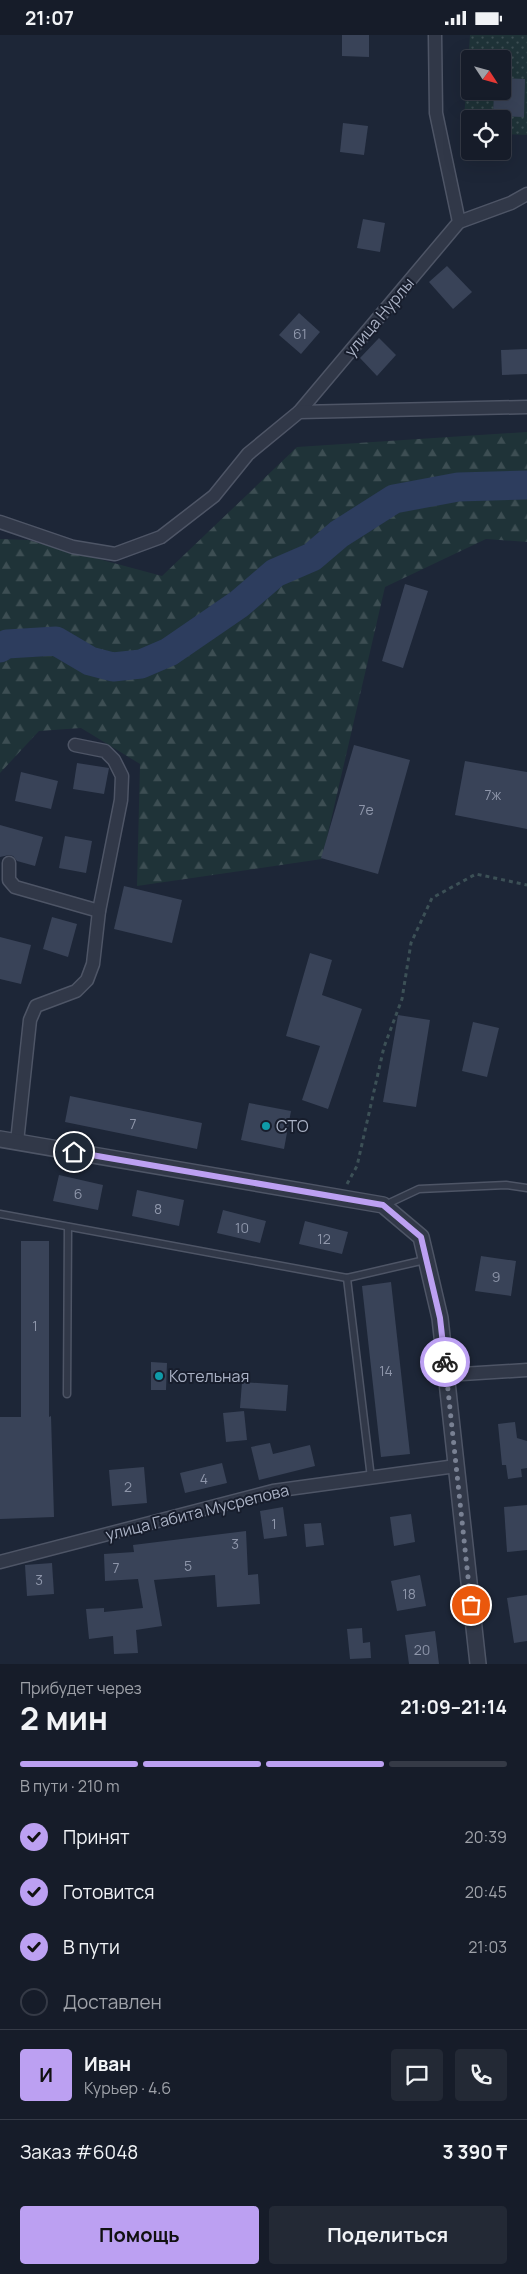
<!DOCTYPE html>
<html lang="ru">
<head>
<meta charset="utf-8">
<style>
  :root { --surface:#161c29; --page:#232935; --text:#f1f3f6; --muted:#9ea1a8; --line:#353a46; --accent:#bca0f2 }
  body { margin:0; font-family:Manrope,sans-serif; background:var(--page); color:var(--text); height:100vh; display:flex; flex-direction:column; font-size:19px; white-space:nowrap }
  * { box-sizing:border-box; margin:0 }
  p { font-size:16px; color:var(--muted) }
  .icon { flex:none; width:28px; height:28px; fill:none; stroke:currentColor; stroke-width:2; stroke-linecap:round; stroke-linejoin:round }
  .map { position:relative; height:1629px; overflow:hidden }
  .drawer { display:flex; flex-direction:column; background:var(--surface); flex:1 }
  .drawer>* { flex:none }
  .needle { width:32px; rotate:126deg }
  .buttons { position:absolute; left:461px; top:15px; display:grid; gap:10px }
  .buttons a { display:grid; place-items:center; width:50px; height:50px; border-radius:5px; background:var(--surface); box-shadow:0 5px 20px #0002,0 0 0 1px var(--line); font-size:25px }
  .pin { position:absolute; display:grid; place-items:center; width:42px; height:42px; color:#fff; margin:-21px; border:2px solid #fff; border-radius:50%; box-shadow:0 1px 5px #0007 }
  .courier { position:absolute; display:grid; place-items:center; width:50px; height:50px; margin:-25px; border:4px solid #bca0f2; border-radius:50%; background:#fff; color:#222; box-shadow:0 1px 6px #0007 }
  .head em { font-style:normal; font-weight:700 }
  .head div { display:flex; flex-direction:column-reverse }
  .head { display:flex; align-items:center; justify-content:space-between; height:85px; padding:0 20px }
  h1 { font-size:32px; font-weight:700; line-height:38px }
  .bar { display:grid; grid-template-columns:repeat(4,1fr); gap:8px 5px; align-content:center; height:60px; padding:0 20px }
  .bar i { height:6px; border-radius:4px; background:var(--line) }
  .bar .on { background:var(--accent) }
  .bar p { grid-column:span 4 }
  .line { display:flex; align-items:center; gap:12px; padding:0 20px; border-top:1px solid var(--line) }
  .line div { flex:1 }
  .round { display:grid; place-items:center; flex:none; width:52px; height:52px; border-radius:5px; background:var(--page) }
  ol { padding:0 20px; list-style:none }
  li { display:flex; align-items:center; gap:15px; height:55px }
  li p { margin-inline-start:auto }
  li .icon { padding:5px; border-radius:50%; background:var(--accent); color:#111; stroke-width:4 }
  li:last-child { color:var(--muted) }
  li i { width:28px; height:28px; border:2px solid var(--line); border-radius:50% }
  .button { display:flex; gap:10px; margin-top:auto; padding:10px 20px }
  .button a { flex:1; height:58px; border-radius:5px; background:var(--accent); color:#111; font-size:20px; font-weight:700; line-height:58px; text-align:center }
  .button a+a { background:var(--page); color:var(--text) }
  .status { display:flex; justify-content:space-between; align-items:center; height:35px; padding:0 25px; background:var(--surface); direction:ltr }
  .status svg { height:14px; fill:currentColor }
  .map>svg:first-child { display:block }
  .grass { fill:url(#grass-dots); fill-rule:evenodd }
  .forest { fill:url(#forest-firs) }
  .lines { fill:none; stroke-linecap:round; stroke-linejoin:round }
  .river { stroke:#2d3d5e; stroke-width:29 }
  .building { fill:#394358 }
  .service-casing { stroke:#4e5566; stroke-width:9 }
  .minor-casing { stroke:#4e5566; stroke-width:15 }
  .tertiary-casing { stroke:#4e5566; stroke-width:18 }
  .path { stroke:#3c5056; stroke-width:3; stroke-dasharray:4 4; stroke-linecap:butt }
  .service { stroke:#313848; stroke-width:6 }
  .minor { stroke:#313848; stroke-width:12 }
  .tertiary { stroke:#313848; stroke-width:15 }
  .done { stroke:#798193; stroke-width:5; stroke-dasharray:0 9 }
  .route { stroke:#bca0f2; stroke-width:6 }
  .culture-dot { fill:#0f9aa8; stroke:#171d2c; stroke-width:2 }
  .labels { text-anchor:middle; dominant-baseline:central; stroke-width:4; stroke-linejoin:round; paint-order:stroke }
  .number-label { font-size:14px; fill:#8e96aa }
  .street-label { font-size:16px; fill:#aab2c5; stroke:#171d2c }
  .poi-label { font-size:16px; fill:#aab2c5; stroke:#171d2c; text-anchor:start }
</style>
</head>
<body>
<div class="status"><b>21:07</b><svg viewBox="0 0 49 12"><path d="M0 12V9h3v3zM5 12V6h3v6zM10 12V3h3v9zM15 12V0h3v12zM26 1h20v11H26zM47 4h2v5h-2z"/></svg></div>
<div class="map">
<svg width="527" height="1629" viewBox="0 0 527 1629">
  <defs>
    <pattern id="grass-dots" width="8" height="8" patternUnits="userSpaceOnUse" patternTransform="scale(1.25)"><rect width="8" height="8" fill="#1f3338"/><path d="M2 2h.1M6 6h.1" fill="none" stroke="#3d4e53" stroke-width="1.8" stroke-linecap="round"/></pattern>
    <pattern id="forest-firs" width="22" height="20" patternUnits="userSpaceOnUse" patternTransform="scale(1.25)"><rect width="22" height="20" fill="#1f3338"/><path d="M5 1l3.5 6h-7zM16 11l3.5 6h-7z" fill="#3d4e53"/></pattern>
  </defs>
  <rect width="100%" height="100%" fill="#1d2637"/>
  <path class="grass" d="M470,0H527V100L503,99L502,84H470V97H463ZM470,24H502V56H470Z"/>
  <polygon class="forest" points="527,397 527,507 486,504 385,552 322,824 137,851 140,729 81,693 39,696 0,738 0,504 28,505 162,541 297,412"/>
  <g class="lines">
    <polyline class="river" points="0,613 7,609 56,606 90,626 113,632 141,629 169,617 239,569 275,538 312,522 339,499 394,464 458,452 527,450"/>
  </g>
  <g class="building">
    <polygon points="342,0 369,0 369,22 342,21"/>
    <polygon points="502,43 525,44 524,82 493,81 494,56 502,56"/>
    <polygon points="343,88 368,91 364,120 340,117"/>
    <polygon points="363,184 385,188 380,217 357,213"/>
    <polygon points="447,231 472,257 453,274 429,247"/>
    <polygon points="299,278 320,297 301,319 279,300"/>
    <polygon points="379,303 396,320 377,341 360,323"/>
    <polygon points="527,314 527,339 502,340 501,315"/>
    <polygon points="405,549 428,556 403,633 382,626"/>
    <polygon points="354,710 410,725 378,839 321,823"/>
    <polygon points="465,726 527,737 527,794 455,780"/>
    <polygon points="77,728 109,733 104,759 73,754"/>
    <polygon points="21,737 58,746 51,774 15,766"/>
    <polygon points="0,790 43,802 35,831 17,826 13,821 9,820 0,822"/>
    <polygon points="65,801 92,806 86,838 59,833"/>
    <polygon points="124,851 182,865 172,908 114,894"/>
    <polygon points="52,882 77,889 68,922 43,914"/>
    <polygon points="0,902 31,910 21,949 0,944"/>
    <polygon points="310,918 332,925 322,960 362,974 328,1074 302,1065 320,1011 286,1001"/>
    <polygon points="398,980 430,985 416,1072 383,1067"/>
    <polygon points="473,987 499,993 487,1042 462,1036"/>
    <polygon points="70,1061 202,1088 197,1114 65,1087"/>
    <polygon points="249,1068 291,1076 284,1114 241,1105"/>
    <polygon points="59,1140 103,1150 98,1175 53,1166"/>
    <polygon points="137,1155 184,1165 179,1191 132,1181"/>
    <polygon points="223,1175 266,1186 260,1208 217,1198"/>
    <polygon points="305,1186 348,1197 342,1219 299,1209"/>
    <polygon points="21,1206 49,1206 49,1382 51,1381 54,1482 0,1484 0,1382 21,1382"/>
    <polygon points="481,1221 516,1226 511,1261 475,1256"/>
    <polygon points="391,1247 410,1419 381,1422 362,1251"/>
    <polygon points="151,1327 167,1328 166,1355 151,1355"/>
    <polygon points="242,1347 288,1350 286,1376 240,1373"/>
    <polygon points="244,1376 247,1405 226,1407 223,1378"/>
    <polygon points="515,1387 517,1403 527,1406 527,1433 521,1434 522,1442 508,1444 506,1430 502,1430 498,1389"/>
    <polygon points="270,1408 273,1419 310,1410 315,1431 259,1445 251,1412"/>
    <polygon points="222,1428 227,1448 185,1458 180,1438"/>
    <polygon points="144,1432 147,1468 112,1471 109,1435"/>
    <polygon points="527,1470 527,1515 507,1517 504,1472"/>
    <polygon points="283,1472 287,1501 264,1504 260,1476"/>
    <polygon points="411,1479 415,1507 394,1511 390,1482"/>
    <polygon points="321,1488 324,1510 306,1512 304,1489"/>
    <polygon points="246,1496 248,1540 258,1539 260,1569 217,1572 215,1540 154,1545 162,1591 136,1595 138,1618 114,1619 113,1601 89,1604 86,1574 104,1573 104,1577 143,1573 138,1544 105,1546 104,1519 134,1517 133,1510"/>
    <polygon points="52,1528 54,1559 27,1561 25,1530"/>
    <polygon points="420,1540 426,1571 397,1576 391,1546"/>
    <polygon points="527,1560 527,1606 514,1608 507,1563"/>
    <polygon points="362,1593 363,1608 370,1607 371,1623 350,1624 347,1594"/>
    <polygon points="435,1596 439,1629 409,1629 405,1600"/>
  </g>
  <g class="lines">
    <defs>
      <g id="service">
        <polyline points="385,1170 419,1154 506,1150 527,1153"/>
        <polyline points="0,1179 347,1243 425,1225"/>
        <polyline points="347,1243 371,1443"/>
        <polyline points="67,1359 68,1192"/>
      </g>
      <g id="minor">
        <polyline points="459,187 511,168 527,159"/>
        <polyline points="299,377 459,187 436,78 435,0"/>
        <polyline points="0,487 73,512 115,519 161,502 214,461 248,419 299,377 527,372"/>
        <polyline points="9,828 9,845 15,852 99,876"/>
        <polyline points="17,1107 30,985 36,971 76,956 87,945 93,929 99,876 121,765 122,741 114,725 105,716 75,710"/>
        <polyline points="446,1340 527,1335"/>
        <polyline points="0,1527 273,1456 456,1431"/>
      </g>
      <polyline id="tertiary" points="0,1104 383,1170 421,1202 440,1283 478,1629"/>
    </defs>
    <use href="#service" class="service-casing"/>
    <use href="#minor" class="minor-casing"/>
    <use href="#tertiary" class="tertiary-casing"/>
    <polyline class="path" points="347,1149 357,1131 384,1012 402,964 411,908 432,863 476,839 527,850"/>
    <use href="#service" class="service"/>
    <use href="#minor" class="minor"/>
    <use href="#tertiary" class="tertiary"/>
  </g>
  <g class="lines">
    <polyline class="done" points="445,1327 471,1570"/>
    <polyline class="route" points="74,1117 383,1170 421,1202 440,1283 445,1327"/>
  </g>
  <g class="culture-dot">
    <circle cx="266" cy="1091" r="5"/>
    <circle cx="159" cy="1341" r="5"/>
  </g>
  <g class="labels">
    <g class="number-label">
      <text x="300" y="298">61</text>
      <text x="493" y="759">7ж</text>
      <text x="366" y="774">7е</text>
      <text x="133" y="1088">7</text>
      <text x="78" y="1158">6</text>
      <text x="158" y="1173">8</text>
      <text x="242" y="1192">10</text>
      <text x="324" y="1203">12</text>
      <text x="496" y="1241">9</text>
      <text x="35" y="1290">1</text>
      <text x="386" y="1335">14</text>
      <text x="204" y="1443">4</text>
      <text x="128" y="1451">2</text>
      <text x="274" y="1488">1</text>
      <text x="235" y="1508">3</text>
      <text x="188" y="1530">5</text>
      <text x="116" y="1532">7</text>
      <text x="39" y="1544">3</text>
      <text x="409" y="1558">18</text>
      <text x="422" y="1614">20</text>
    </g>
    <g class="street-label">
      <text transform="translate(379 282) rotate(-50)">улица Нурлы</text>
      <text transform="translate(197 1477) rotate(-14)">улица Габита Мусрепова</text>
    </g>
    <g class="poi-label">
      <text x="276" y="1091">СТО</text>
      <text x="169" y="1341">Котельная</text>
    </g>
  </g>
</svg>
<div class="buttons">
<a><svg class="needle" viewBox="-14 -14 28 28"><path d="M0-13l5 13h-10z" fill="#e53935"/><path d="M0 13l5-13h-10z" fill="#9ea1a8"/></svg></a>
<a><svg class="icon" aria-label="locate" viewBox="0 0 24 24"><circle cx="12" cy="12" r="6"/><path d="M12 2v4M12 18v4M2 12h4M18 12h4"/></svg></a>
</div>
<div class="pin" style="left:471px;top:1570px;background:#ea580c"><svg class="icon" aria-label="bag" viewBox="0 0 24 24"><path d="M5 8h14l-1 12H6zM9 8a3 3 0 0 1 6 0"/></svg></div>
<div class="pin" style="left:74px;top:1117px;background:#1f2937"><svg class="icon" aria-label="home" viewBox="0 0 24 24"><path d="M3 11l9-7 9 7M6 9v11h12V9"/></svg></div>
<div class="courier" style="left:445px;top:1327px"><svg class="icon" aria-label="bike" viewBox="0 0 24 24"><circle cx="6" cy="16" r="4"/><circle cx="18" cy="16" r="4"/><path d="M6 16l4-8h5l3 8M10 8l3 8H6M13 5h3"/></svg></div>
</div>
<section class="drawer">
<div class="head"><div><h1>2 мин</h1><p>Прибудет через</p></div><em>21:09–21:14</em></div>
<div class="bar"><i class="on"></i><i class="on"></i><i class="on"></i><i></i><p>В пути · 210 m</p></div>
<ol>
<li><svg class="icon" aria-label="check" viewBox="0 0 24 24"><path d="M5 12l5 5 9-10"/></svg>Принят<p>20:39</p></li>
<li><svg class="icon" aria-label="check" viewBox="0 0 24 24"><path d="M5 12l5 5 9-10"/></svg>Готовится<p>20:45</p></li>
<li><svg class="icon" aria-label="check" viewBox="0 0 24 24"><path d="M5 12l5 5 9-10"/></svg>В пути<p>21:03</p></li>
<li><i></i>Доставлен</li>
</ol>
<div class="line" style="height:90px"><b class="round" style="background:var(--accent);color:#111">И</b><div><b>Иван</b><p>Курьер · 4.6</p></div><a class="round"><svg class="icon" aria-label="chat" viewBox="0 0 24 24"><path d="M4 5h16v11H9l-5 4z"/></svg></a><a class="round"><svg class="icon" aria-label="phone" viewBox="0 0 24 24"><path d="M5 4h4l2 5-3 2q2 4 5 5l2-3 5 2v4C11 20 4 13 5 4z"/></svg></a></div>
<div class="line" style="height:65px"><div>Заказ #6048</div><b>3 390 ₸</b></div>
<div class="button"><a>Помощь</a><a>Поделиться</a></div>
</section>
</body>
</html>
